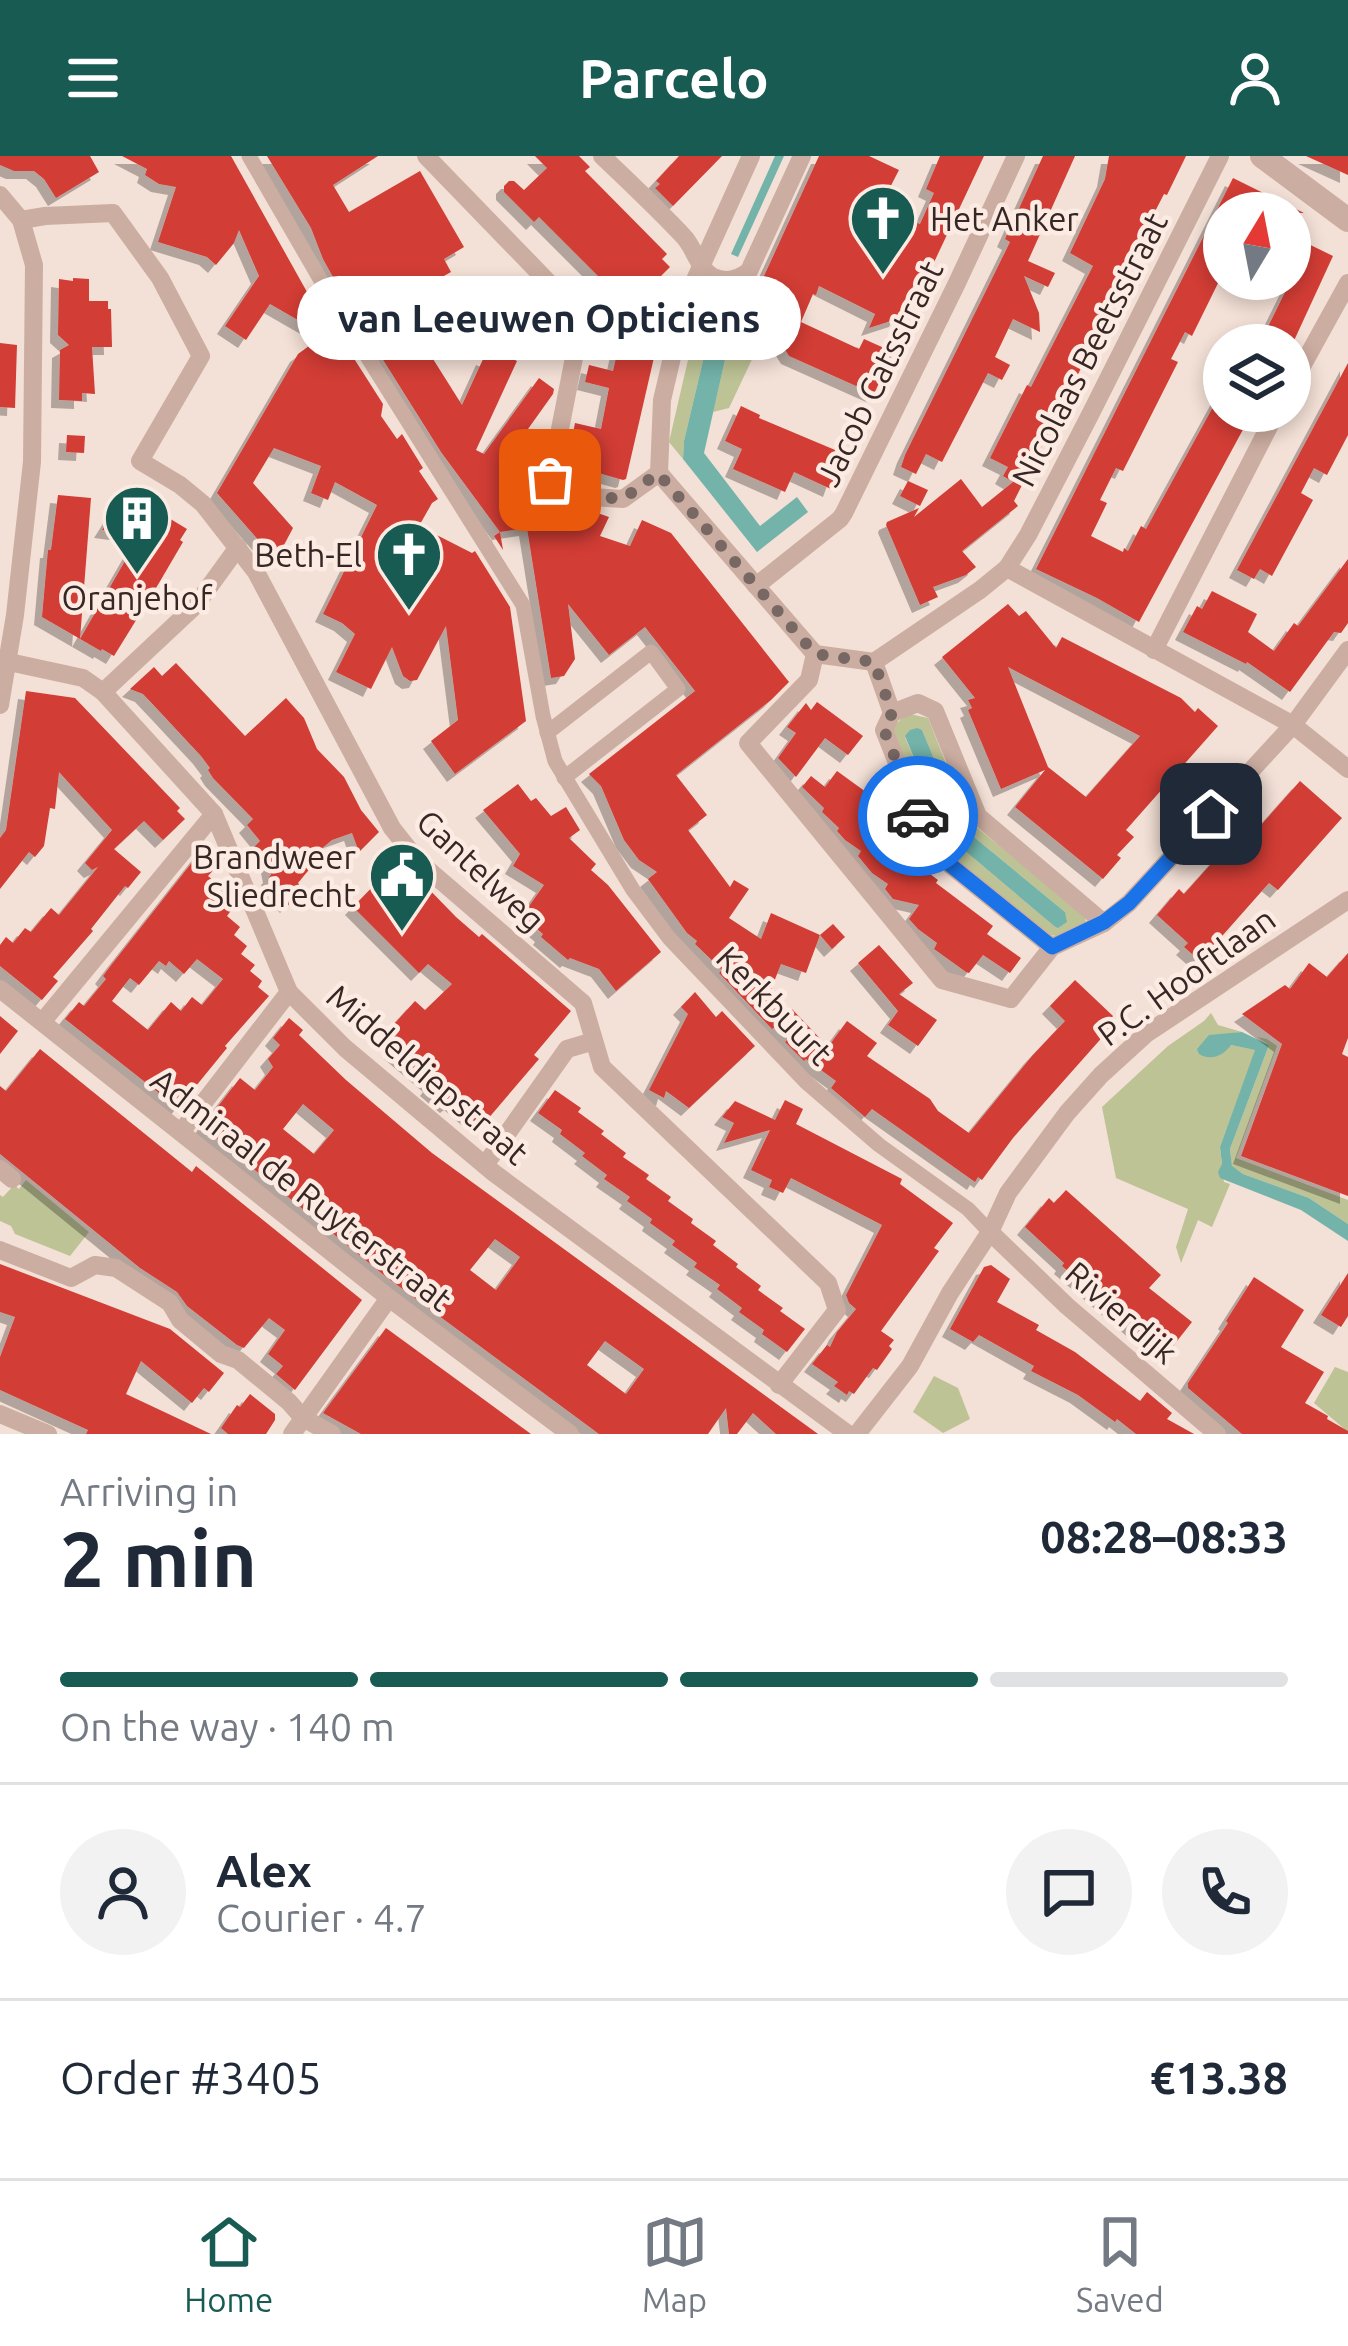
<!DOCTYPE html>
<html lang="en">
<head>
<meta charset="utf-8">
<style>
  :root { --surface:#fff; --page:#f2f2f3; --text:#1f2937; --muted:#747a83; --line:#e0e1e3; --accent:#175b52 }
  body { margin:0; font-family:Ubuntu,sans-serif; background:var(--page); color:var(--text); height:100vh; display:flex; flex-direction:column; font-size:45px; white-space:nowrap }
  * { box-sizing:border-box; margin:0 }
  p { font-size:39px; color:var(--muted) }
  .icon { flex:none; width:66px; height:66px; fill:none; stroke:currentColor; stroke-width:2; stroke-linecap:round; stroke-linejoin:round }
  .map { position:relative; height:1278px; overflow:hidden }
  .details { display:flex; flex-direction:column; background:var(--surface); flex:1 }
  .details>* { flex:none }
  .needle { width:78px; rotate:10deg }
  .tools { position:absolute; left:1203px; top:36px; display:grid; gap:24px }
  .tools a { display:grid; place-items:center; width:108px; height:108px; border-radius:50%; background:var(--surface); box-shadow:0 6px 18px #0003; font-size:60px }
  .pin { position:absolute; display:grid; place-items:center; width:102px; height:102px; color:#fff; margin:-51px; border-radius:24px; box-shadow:0 6px 18px #0006 }
  .courier { position:absolute; display:grid; place-items:center; width:120px; height:120px; margin:-60px; border:9px solid #1a73e8; border-radius:50%; background:#fff; color:#222; box-shadow:0 3px 15px #0007 }
  .bubble { position:absolute; height:84px; border-radius:42px; background:var(--surface); box-shadow:0 6px 18px #0003; font-size:39px; font-weight:600; line-height:84px; text-align:center }
  .headline em { font-style:normal; font-weight:600 }
  .headline div { display:flex; flex-direction:column-reverse }
  .headline { display:flex; align-items:center; justify-content:space-between; height:204px; padding:0 60px }
  h1 { font-size:78px; font-weight:600; line-height:90px }
  .bar { display:grid; grid-template-columns:repeat(4,1fr); gap:18px 12px; align-content:center; height:144px; padding:0 60px }
  .bar i { height:15px; border-radius:9px; background:var(--line) }
  .bar .on { background:var(--accent) }
  .bar p { grid-column:span 4 }
  .line { display:flex; align-items:center; gap:30px; padding:0 60px; border-top:3px solid var(--line) }
  .line div { flex:1 }
  .round { display:grid; place-items:center; flex:none; width:126px; height:126px; border-radius:63px; background:var(--page) }
  header { display:flex; justify-content:space-between; align-items:center; height:156px; padding:0 60px; background:var(--accent); color:#fff; font-size:54px; font-weight:600 }
  .dock { display:flex; justify-content:space-around; align-items:center; height:168px; border-top:3px solid var(--line); background:var(--surface); font-size:33px; color:var(--muted) }
  .dock a { display:grid; justify-items:center; gap:6px }
  .dock .on { color:var(--accent) }
  .map>svg:first-child { display:block }
  .green { fill:#bdc395; fill-rule:evenodd }
  .water { fill:#73b3a9 }
  .building { fill:#d23d35; fill-rule:evenodd; filter:url(#shadow) }
  .lines { fill:none; stroke-linecap:round; stroke-linejoin:round }
  .pedestrian { stroke:#ccada1; stroke-width:15 }
  .minor { stroke:#ccada1; stroke-width:18 }
  .tertiary { stroke:#ccada1; stroke-width:24 }
  .done { stroke:#786863; stroke-width:12; stroke-dasharray:0 21.6 }
  .route { stroke:#1a73e8; stroke-width:15 }
  .labels { text-anchor:middle; dominant-baseline:central; stroke-width:9; stroke-linejoin:round; paint-order:stroke }
  .poi-label { font-size:33px; fill:#362725; stroke:#fbebe3; text-anchor:end }
  .street-label { font-size:33px; fill:#362725; stroke:#fbebe3 }
</style>
</head>
<body>
<header><svg class="icon" aria-label="menu" viewBox="0 0 24 24"><path d="M4 6h16M4 12h16M4 18h16"/></svg>Parcelo<svg class="icon" aria-label="person" viewBox="0 0 24 24"><circle cx="12" cy="8" r="4"/><path d="M4 21q1-7 8-7t8 7"/></svg></header>
<div class="map">
<svg width="1348" height="1278" viewBox="0 0 1348 1278">
  <defs>
    <filter id="shadow"><feDropShadow dx="-8" dy="8" stdDeviation="0" flood-color="#0004"/></filter>
  </defs>
  <rect width="100%" height="100%" fill="#f3e0d6"/>
  <g class="green">
    <polygon points="732,147 755,182 755,197 729,252 713,256 731,177 714,169 710,175 684,285 683,303 669,286 697,165"/>
    <path d="M910,558L928,562L967,660L976,671L1085,758L1086,769L1062,781L1051,779L943,695L936,686L891,573L903,561ZM922,574L963,672L1065,756L1054,770L945,678L905,581Z"/>
    <polygon points="1211,857 1218,869 1242,876 1213,880 1199,898 1212,901 1231,889 1256,894 1220,991 1224,1026 1230,1028 1212,1071 1198,1064 1181,1107 1176,1091 1188,1053 1116,1022 1102,951 1168,890 1204,865"/>
    <polygon points="1257,881 1267,883 1277,890 1236,1002 1348,1044 1348,1068 1309,1042 1243,1018 1232,1011 1230,993 1269,889"/>
    <polygon points="26,1024 89,1076 70,1100 15,1078 11,1070 0,1065 0,1039 3,1041 14,1029 19,1033"/>
    <polygon points="1335,1211 1348,1216 1348,1276 1314,1247"/>
    <polygon points="934,1220 958,1232 970,1263 943,1277 913,1256"/>
  </g>
  <g class="water">
    <polygon points="775,0 784,0 738,101 731,98"/>
    <polygon points="724,168 731,177 704,297 760,370 797,341 808,356 757,396 683,303 684,285 710,175 714,169"/>
    <polygon points="917,572 922,574 963,672 1065,756 1067,766 1058,772 1054,770 945,678 905,580 910,574"/>
    <path d="M1242,876L1269,889L1230,993L1232,1010L1243,1018L1309,1042L1348,1068V1085L1301,1054L1220,1022L1218,1016L1222,1008L1220,991L1255,894L1231,889C1223,900 1211,905 1199,898L1197,893L1209,879Z"/>
  </g>
  <g class="building">
    <polygon points="0,0 90,0 99,16 56,42 44,23 34,15 14,15 0,9"/>
    <polygon points="122,0 231,0 345,204 339,179 383,248 381,260 397,283 402,278 423,312 419,315 438,343 432,347 419,370 472,397 475,395 510,451 526,565 455,618 431,585 458,564 446,470 417,524 410,525 403,520 392,491 371,533 336,516 355,478 342,467 323,458 377,349 335,326 328,344 311,337 321,310 274,292 253,327 293,372 276,404 217,337 298,198 324,179 270,148 246,184 225,170 259,120 239,74 234,87 216,109 207,101 158,86 176,31 159,28 145,19 147,13"/>
    <polygon points="267,0 378,0 333,29 349,56 420,15 464,91 444,103 451,116 426,130 449,152 446,155 455,163 428,195 462,249 484,201 489,203 501,177 515,183 507,200 517,205 476,294 484,298 539,222 554,233 553,238 508,301 529,331 534,328 574,374 583,352 609,361 600,380 630,390 642,364 671,377 789,526 771,544 676,619 707,659 688,674 730,731 734,724 749,733 729,762 761,783 771,757 820,779 806,817 781,808 770,836 790,856 792,853 828,891 847,865 877,887 867,900 930,943 938,955 969,977 1032,900 1065,865 1050,850 1075,824 1113,860 1110,864 1114,868 1013,982 982,1024 978,1021 975,1026 872,953 865,961 831,932 836,925 806,903 804,905 785,886 788,883 775,871 772,873 719,817 722,814 695,788 697,785 687,777 648,723 657,716 639,704 624,684 601,630 589,618 695,535 645,471 609,499 568,448 575,503 564,520 551,522 527,372 500,376 503,394 494,380 500,376 441,296 348,148 323,103 311,72"/>
    <polygon points="535,0 579,0 590,11 585,15 667,98 662,103 670,111 632,149 664,158 626,323 623,324 567,308 575,267 601,273 609,232 585,226 589,209 613,215 628,150 539,61 534,66 504,36 504,30 509,25 514,25 524,34 547,12"/>
    <polygon points="679,0 722,0 673,50 655,32 660,28 656,25"/>
    <polygon points="819,0 869,0 899,14 867,76 897,91 910,64 920,68 934,37 926,33 940,0 984,0 929,117 925,115 917,132 913,130 897,163 869,172 875,158 819,130 816,139 813,138 801,166 859,193 864,183 893,196 874,238 789,200 768,166 780,132 774,129 775,125 764,120"/>
    <polygon points="1043,0 1075,0 1028,105 1055,117 1048,131 1024,120 1039,157 1040,176 1013,163 995,201 1010,209 1002,224 988,217 942,306 926,298 916,318 901,311 905,299 1010,86 1005,83"/>
    <polygon points="1109,0 1186,0 1167,39 1164,38 1113,137 1118,139 1014,345 1018,350 962,395 976,411 966,419 933,431 938,441 920,449 886,369 887,366 919,352 914,361 961,323 982,351 1013,326 1003,320 1008,311 990,302 1027,229 1031,231 1093,110 1070,97 1105,23"/>
    <polygon points="1306,0 1348,0 1348,19"/>
    <polygon points="1233,22 1304,57 1224,57 1224,115 1192,180 1185,176 1171,203 1178,206 1123,315 1116,312 1100,344 1107,347 1091,380 1123,396 1124,392 1128,395 1141,370 1146,373 1224,231 1224,258 1226,255 1253,255 1139,466 1097,442 1036,413"/>
    <polygon points="1290,79 1333,100 1292,189 1259,189 1290,126"/>
    <polygon points="73,122 89,123 89,145 108,145 108,153 111,153 112,191 92,191 95,238 82,237 82,245 59,244 60,194 69,189 58,179 59,123 73,125"/>
    <polygon points="0,187 17,189 15,252 0,251"/>
    <polygon points="1348,207 1348,279 1327,319 1314,312 1301,337 1313,344 1272,420 1260,413 1254,423 1237,414"/>
    <polygon points="741,250 760,259 759,262 847,299 841,312 839,311 831,333 794,316 785,336 733,313 742,293 725,285"/>
    <polygon points="67,279 85,280 84,297 66,296"/>
    <polygon points="908,325 928,334 920,350 900,340"/>
    <polygon points="126,336 187,373 180,384 183,386 159,427 114,500 102,493 101,495 42,461 48,394 51,394 58,339 91,342 80,483 140,379 102,374"/>
    <polygon points="1348,403 1348,467 1341,477 1334,476 1290,536 1247,506 1246,508 1183,476 1197,450 1202,453 1212,435 1257,458 1248,476 1274,495 1294,467 1298,470"/>
    <path d="M1008,448L1019,460L1026,455L1056,492L1062,481L1181,542L1195,556L1198,552L1218,570L1126,674L1134,681L1117,699L1121,702L1103,723L1015,651L1045,614L1001,633L968,554L972,552L968,544L975,542L942,501ZM1008,511L1140,580L1086,641L1048,611Z"/>
    <polygon points="176,507 245,580 286,542 304,562 317,593 344,621 361,654 379,676 359,696 352,677 332,684 308,704 312,710 298,727 304,734 288,749 276,736 269,721 271,719 267,699 251,694 260,685 247,669 253,663 213,622 208,614 210,612 201,600 160,556 143,538 130,533 154,511 162,520"/>
    <polygon points="26,535 75,542 180,652 177,655 185,663 163,684 144,665 114,693 141,716 128,732 125,730 91,773 93,775 53,821 58,825 42,844 0,810 0,789 6,781 13,787 25,772 31,776 51,752 59,759 98,711 92,714 85,707 112,674 59,616 55,653 50,652 44,690 35,701 29,696 0,733 0,682 6,674"/>
    <polygon points="817,546 863,580 848,599 825,582 796,621 778,602 796,577 787,571 806,547 811,554"/>
    <polygon points="837,615 895,657 878,679 938,724 936,727 993,770 987,778 1021,802 1010,817 983,799 969,817 966,816 934,793 937,787 918,773 909,763 919,749 893,743 885,733 888,728 872,717 858,700 861,695 845,684 837,675 839,672 822,656 824,652 802,631 811,620 825,631"/>
    <polygon points="1300,625 1342,662 1278,734 1269,727 1200,805 1184,791 1188,787 1157,759 1179,733 1184,738 1228,689 1237,696"/>
    <polygon points="518,628 531,645 536,642 551,660 566,651 580,674 569,682 596,708 591,714 608,729 661,796 616,835 599,813 570,802 568,804 541,781 543,778 522,760 544,729 513,710 520,698 483,654"/>
    <path d="M201,695L218,709L208,720L225,734L222,738L235,749L227,760L240,771L234,779L247,790L241,798L255,809L250,815L262,825L258,831L269,840L225,890L227,892L178,952L65,863L79,846L84,850L106,823L103,820L112,808ZM197,803L223,823L202,849L192,841L181,855L171,846L148,874L112,845L130,822L139,829L159,805L166,810L169,805L184,818Z"/>
    <polygon points="390,713 410,733 420,724 456,761 479,781 482,778 571,855 534,899 539,903 481,971 452,946 448,949 428,932 431,928 392,895 397,890 389,883 400,871 395,867 415,845 425,854 452,828 428,808 419,817 353,751"/>
    <polygon points="833,768 845,781 832,793 820,779"/>
    <polygon points="879,789 913,827 899,838 937,864 918,890 888,869 898,855 858,807"/>
    <polygon points="1348,797 1348,882 1342,898 1348,901 1348,1040 1241,1000 1282,888 1242,858 1285,829 1290,833 1309,807 1327,821"/>
    <polygon points="695,836 716,861 722,855 755,890 689,952 666,935 664,942 649,934 688,858 681,851"/>
    <polygon points="0,860 18,875 0,898"/>
    <path d="M289,862L303,874L299,879L346,924L432,997L818,1278H776L753,1257L737,1278H729L726,1252L708,1278H599L385,1120L202,971L240,922L255,934L273,911L268,903L280,889L273,882ZM303,948L334,974L314,998L283,973ZM495,1083L520,1101L496,1134L470,1114ZM605,1185L644,1213L626,1238L587,1209Z"/>
    <polygon points="40,893 192,1016 196,1010 362,1144 295,1234 276,1218 283,1210 268,1198 285,1174 269,1162 244,1192 237,1189 187,1150 177,1136 140,1112 0,998 0,930 6,935"/>
    <polygon points="555,934 581,952 578,956 604,975 601,978 626,997 623,1001 649,1019 646,1023 671,1041 668,1045 693,1063 691,1067 716,1085 713,1089 738,1108 736,1111 761,1130 758,1134 783,1152 780,1155 805,1173 787,1196 762,1178 764,1174 739,1156 742,1152 717,1133 720,1129 694,1111 697,1107 672,1089 675,1085 650,1067 652,1063 627,1045 630,1041 604,1023 607,1019 582,1000 585,997 560,978 562,974 538,957"/>
    <polygon points="785,944 803,953 796,968 902,1023 900,1028 953,1067 934,1092 939,1095 881,1175 894,1184 889,1190 892,1193 877,1214 873,1212 854,1238 849,1235 847,1239 834,1230 838,1226 812,1208 827,1189 830,1191 837,1176 856,1153 849,1147 846,1139 882,1069 791,1022 783,1037 769,1031 772,1024 751,1014 770,974 724,987 734,967 722,961 735,945 775,964"/>
    <polygon points="1066,1034 1161,1119 1149,1132 1192,1166 1166,1199 1062,1110 1064,1107 1025,1071 1049,1042 1054,1047"/>
    <polygon points="0,1108 170,1173 224,1217 209,1236 204,1232 192,1247 141,1205 126,1238 211,1278 86,1278 88,1274 0,1234 0,1201 15,1161 0,1156"/>
    <polygon points="991,1109 1010,1123 997,1146 1039,1169 1036,1174 1075,1196 1140,1245 1147,1236 1172,1257 1167,1263 1194,1278 1136,1278 1117,1263 1115,1266 1078,1239 1031,1215 1034,1210 979,1179 973,1186 950,1173 984,1111"/>
    <polygon points="1348,1117 1348,1160 1341,1171 1321,1159"/>
    <polygon points="1254,1121 1304,1154 1281,1191 1324,1216 1305,1247 1328,1260 1327,1263 1348,1275 1348,1278 1242,1278 1188,1232 1188,1227 1228,1167 1226,1165"/>
    <polygon points="386,1172 460,1226 531,1278 361,1278 323,1257"/>
    <polygon points="250,1238 275,1258 275,1264 266,1278 228,1278 221,1272 237,1249 240,1251"/>
  </g>
  <g class="lines">
    <g class="pedestrian">
      <polyline points="249,0 338,154 523,449 543,560 555,605 633,734 669,782 806,926 879,989 968,1053 990,1076"/>
      <polyline points="547,577 651,496 678,533 564,622"/>
    </g>
    <g class="minor">
      <polyline points="426,0 582,161 550,324 591,341 623,343 659,317"/>
      <path d="M602,0C630,27 659,54 685,82C695,94 699,113 713,121C726,127 739,123 749,115L802,0"/>
      <polyline points="751,0 685,146 662,244 659,317 815,498 874,506"/>
      <polyline points="0,39 21,64 34,109 32,306 15,459 0,549"/>
      <polyline points="21,64 45,60 113,57 160,122 201,200 140,305 180,329 203,348 256,416 392,672 418,705 583,847 602,911 828,1127 837,1154 779,1229"/>
      <polyline points="1290,232 1348,127"/>
      <polyline points="1007,412 1028,379 1091,257 1220,0"/>
      <polyline points="756,430 840,363 844,357 957,127 1016,0"/>
      <polyline points="1154,494 1277,255"/>
      <polyline points="815,498 809,524 748,587 942,824 1011,843 1052,791 1104,767 1129,747 1293,569 1348,494"/>
      <polyline points="0,504 83,522 103,536 214,658 289,836 345,892 494,1017 848,1278"/>
      <polyline points="874,506 980,434 1007,412 1293,569 1348,613"/>
      <polyline points="874,506 892,557"/>
      <polyline points="103,536 196,449 238,391"/>
      <polyline points="1052,791 938,699 928,685 884,574 892,557 918,547 935,555 978,660 1104,767"/>
      <polyline points="0,833 389,1142 570,1278"/>
      <polyline points="43,865 214,658"/>
      <polyline points="181,976 289,836"/>
      <polyline points="485,1009 567,893 594,885"/>
      <polyline points="0,1013 12,1023"/>
      <polyline points="990,1076 1067,1150 1217,1278"/>
      <polyline points="0,1094 71,1122 95,1109 116,1112 170,1147 180,1164 221,1198 238,1204 289,1246 303,1262 332,1278"/>
      <polyline points="0,1258 48,1278"/>
      <polyline points="292,1278 389,1142"/>
      <polyline points="857,1278 910,1210 950,1137 990,1076 1008,1037 1067,957 1101,919 1146,878 1348,744"/>
    </g>
    <polyline class="tertiary" points="1262,0 1348,64"/>
  </g>
  <g class="lines">
    <polyline class="done" points="550,324 590,340 623,343 658,317 815,498 874,506 892,557 884,574 918,660"/>
    <polyline class="route" points="918,660 928,685 938,699 1052,791 1104,766 1129,747 1211,658"/>
  </g>
  <defs>
    <symbol id="church-pin" viewBox="-11 -11 22 30"><path d="M0 17L-7.5 6A9.5 9.5 0 1 1 7.5 6Z" fill="#175b52" stroke="#fbebe3"/><path d="M-1.2-6h2.4v3.5h3.3v2.4h-3.3V6h-2.4V-.1h-3.3v-2.4h3.3Z" fill="#fff"/></symbol>
    <symbol id="building-pin" viewBox="-11 -11 22 30"><path d="M0 17L-7.5 6A9.5 9.5 0 1 1 7.5 6Z" fill="#175b52" stroke="#fbebe3"/><path d="M-4-6H4V6H1V3H-1V6H-4ZM-2.5-4.3h1.7v1.8h-1.7ZM.8-4.3h1.7v1.8H.8ZM-2.5-1h1.7V.8h-1.7ZM.8-1h1.7V.8H.8Z" fill="#fff"/></symbol>
    <symbol id="civic-pin" viewBox="-11 -11 22 30"><path d="M0 17L-7.5 6A9.5 9.5 0 1 1 7.5 6Z" fill="#175b52" stroke="#fbebe3"/><path d="M-.6-6.5H3V-4.5H.6V-3L4-1V1h2V6H-6V1h2V-1L-.6-3ZM-1.2 2.5V6h2.4V2.5Z" fill="#fff"/></symbol>
  </defs>
  <g fill-rule="evenodd">
    <use href="#church-pin" x="845" y="24" width="76" height="104"/>
    <use href="#building-pin" x="99" y="324" width="76" height="104"/>
    <use href="#church-pin" x="371" y="360" width="76" height="104"/>
    <use href="#civic-pin" x="364" y="681" width="76" height="104"/>
  </g>
  <g class="labels">
    <g class="poi-label">
      <text x="930" y="62" text-anchor="start">Het Anker</text>
      <text x="362" y="398">Beth-El</text>
      <text x="137" y="441" text-anchor="middle">Oranjehof</text>
      <text x="356" y="700">Brandweer<tspan x="356" dy="38">Sliedrecht</tspan></text>
    </g>
    <g class="street-label">
      <text transform="translate(1089 193) rotate(-63)">Nicolaas Beetsstraat</text>
      <text transform="translate(879 217) rotate(-64)">Jacob Catsstraat</text>
      <text transform="translate(481 714) rotate(43)">Gantelweg</text>
      <text transform="translate(1186 820) rotate(-36)">P.C. Hooftlaan</text>
      <text transform="translate(775 849) rotate(46)">Kerkbuurt</text>
      <text transform="translate(428 918) rotate(41)">Middeldiepstraat</text>
      <text transform="translate(302 1033) rotate(38)">Admiraal de Ruyterstraat</text>
      <text transform="translate(1122 1156) rotate(41)">Rivierdijk</text>
    </g>
  </g>
</svg>
<div class="tools">
<a><svg class="needle" viewBox="-14 -14 28 28"><path d="M0-13l5 13h-10z" fill="#e53935"/><path d="M0 13l5-13h-10z" fill="#747a83"/></svg></a>
<a><svg class="icon" aria-label="layers" viewBox="0 0 24 24"><path d="M12 4l9 5-9 5-9-5zM3 14l9 5 9-5"/></svg></a>
</div>
<div class="pin" style="left:550px;top:324px;background:#ea580c"><svg class="icon" aria-label="bag" viewBox="0 0 24 24"><path d="M5 8h14l-1 12H6zM9 8a3 3 0 0 1 6 0"/></svg></div>
<div class="pin" style="left:1211px;top:658px;background:#1f2937"><svg class="icon" aria-label="home" viewBox="0 0 24 24"><path d="M3 11l9-7 9 7M6 9v11h12V9"/></svg></div>
<div class="courier" style="left:918px;top:660px"><svg class="icon" aria-label="car" viewBox="0 0 24 24"><path d="M5 17H2v-5l4-1 3-4h7l3 4 3 1v5h-3M9 17h6M6 11h13"/><circle cx="7" cy="17" r="2"/><circle cx="17" cy="17" r="2"/></svg></div>
<div class="bubble" style="left:297px;top:120px;width:504px">van Leeuwen Opticiens</div>
</div>
<section class="details">
<div class="headline"><div><h1>2 min</h1><p>Arriving in</p></div><em>08:28–08:33</em></div>
<div class="bar"><i class="on"></i><i class="on"></i><i class="on"></i><i></i><p>On the way · 140 m</p></div>
<div class="line" style="height:216px"><a class="round"><svg class="icon" aria-label="person" viewBox="0 0 24 24"><circle cx="12" cy="8" r="4"/><path d="M4 21q1-7 8-7t8 7"/></svg></a><div><b>Alex</b><p>Courier · 4.7</p></div><a class="round"><svg class="icon" aria-label="chat" viewBox="0 0 24 24"><path d="M4 5h16v11H9l-5 4z"/></svg></a><a class="round"><svg class="icon" aria-label="phone" viewBox="0 0 24 24"><path d="M5 4h4l2 5-3 2q2 4 5 5l2-3 5 2v4C11 20 4 13 5 4z"/></svg></a></div>
<div class="line" style="height:156px"><div>Order #3405</div><b>€13.38</b></div>
</section>
<nav class="dock">
<a class="on"><svg class="icon" aria-label="home" viewBox="0 0 24 24"><path d="M3 11l9-7 9 7M6 9v11h12V9"/></svg>Home</a>
<a><svg class="icon" aria-label="map" viewBox="0 0 24 24"><path d="M3 6l6-2 6 2 6-2v14l-6 2-6-2-6 2zM9 4v14M15 6v14"/></svg>Map</a>
<a><svg class="icon" aria-label="saved" viewBox="0 0 24 24"><path d="M7 4h10v16l-5-4-5 4z"/></svg>Saved</a>
</nav>
</body>
</html>
